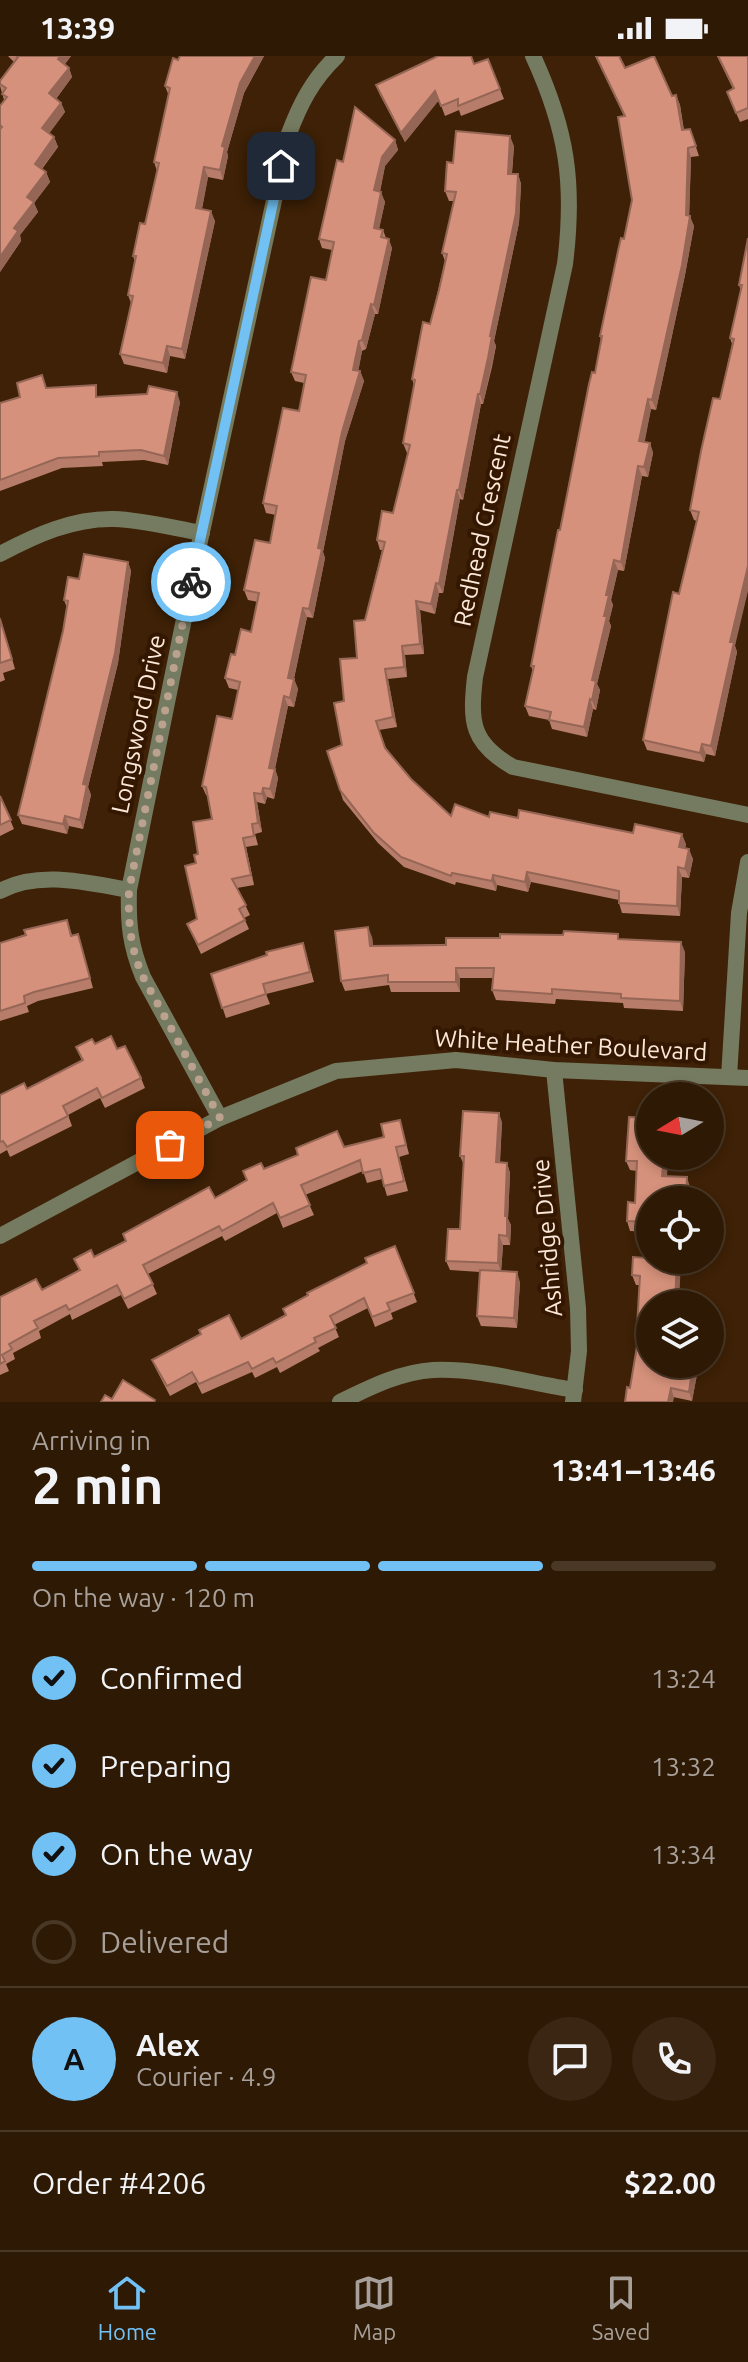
<!DOCTYPE html>
<html lang="en">
<head>
<meta charset="utf-8">
<style>
  :root { --surface:#2e1904; --page:#3a2613; --text:#f1f3f6; --muted:#a7a09a; --line:#493826; --accent:#71c1f5 }
  body { margin:0; font-family:Ubuntu,sans-serif; background:var(--page); color:var(--text); height:100vh; display:flex; flex-direction:column; font-size:30px; white-space:nowrap }
  * { box-sizing:border-box; margin:0 }
  p { font-size:26px; color:var(--muted) }
  .icon { flex:none; width:44px; height:44px; fill:none; stroke:currentColor; stroke-width:2; stroke-linecap:round; stroke-linejoin:round }
  .map { position:relative; height:1346px; overflow:hidden }
  .details { display:flex; flex-direction:column; background:var(--surface); flex:1 }
  .details>* { flex:none }
  .needle { width:52px; rotate:260deg }
  .buttons { position:absolute; left:636px; top:1026px; display:grid; gap:16px }
  .buttons a { display:grid; place-items:center; width:88px; height:88px; border-radius:50%; background:var(--surface); box-shadow:0 4px 12px #0003,0 0 0 2px var(--line); font-size:40px }
  .pin { position:absolute; display:grid; place-items:center; width:68px; height:68px; color:#fff; margin:-34px; border-radius:16px; box-shadow:0 4px 12px #0006 }
  .courier { position:absolute; display:grid; place-items:center; width:80px; height:80px; margin:-40px; border:6px solid #71c1f5; border-radius:50%; background:#fff; color:#222; box-shadow:0 2px 10px #0007 }
  .head em { font-style:normal; font-weight:700 }
  .head div { display:flex; flex-direction:column-reverse }
  .head { display:flex; align-items:center; justify-content:space-between; height:136px; padding:0 32px }
  h1 { font-size:52px; font-weight:700; line-height:60px }
  .bar { display:grid; grid-template-columns:repeat(4,1fr); gap:12px 8px; align-content:center; height:96px; padding:0 32px }
  .bar i { height:10px; border-radius:6px; background:var(--line) }
  .bar .on { background:var(--accent) }
  .bar p { grid-column:span 4 }
  .line { display:flex; align-items:center; gap:20px; padding:0 32px; border-top:2px solid var(--line) }
  .line div { flex:1 }
  .round { display:grid; place-items:center; flex:none; width:84px; height:84px; border-radius:42px; background:var(--page) }
  ol { padding:0 32px; list-style:none }
  li { display:flex; align-items:center; gap:24px; height:88px }
  li p { margin-inline-start:auto }
  li .icon { padding:8px; border-radius:50%; background:var(--accent); color:#111; stroke-width:4 }
  li:last-child { color:var(--muted) }
  li i { width:44px; height:44px; border:4px solid var(--line); border-radius:50% }
  .status { display:flex; justify-content:space-between; align-items:center; height:56px; padding:0 40px; background:var(--surface); direction:ltr }
  .status svg { height:22px; fill:currentColor }
  .tab-bar { display:flex; justify-content:space-around; align-items:center; height:112px; border-top:2px solid var(--line); background:var(--surface); font-size:22px; color:var(--muted) }
  .tab-bar a { display:grid; justify-items:center; gap:4px }
  .tab-bar .on { color:var(--accent) }
  .map>svg:first-child { display:block }
  .lines { fill:none; stroke-linecap:round; stroke-linejoin:round }
  .minor { stroke:#757b60; stroke-width:16 }
  .tertiary { stroke:#757b60; stroke-width:16 }
  .wall { fill:#b77d6a }
  .shaded-wall { fill:#956656 }
  .building { fill:#d5917b; stroke:#956656; stroke-width:2 }
  .done { stroke:#baa28f; stroke-width:8; stroke-dasharray:0 14.4 }
  .route { stroke:#71c1f5; stroke-width:10 }
  .labels { text-anchor:middle; dominant-baseline:central; stroke-width:8; stroke-linejoin:round; paint-order:stroke }
  .street-label { font-size:24px; fill:#fce8d9; stroke:#341700 }
</style>
</head>
<body>
<div class="status"><b>13:39</b><svg viewBox="0 0 49 12"><path d="M0 12V9h3v3zM5 12V6h3v6zM10 12V3h3v9zM15 12V0h3v12zM26 1h20v11H26zM47 4h2v5h-2z"/></svg></div>
<div class="map">
<svg width="748" height="1346" viewBox="0 0 748 1346">
  <rect width="100%" height="100%" fill="#3e2106"/>
  <g class="lines">
    <g class="minor">
      <path d="M533,0C567,74 575,127 565,208L475,621C470,666 471,687 513,711L748,759"/>
      <path d="M0,498C36,479 73,462 114,463C143,464 173,472 202,477"/>
      <path d="M0,835C39,814 88,827 129,834"/>
      <polyline points="554,1014 578,1252 579,1295 573,1346"/>
      <path d="M220,1062L143,921C130,889 128,868 129,834L198,494L288,80C300,48 312,24 337,0"/>
      <path d="M340,1346C369,1332 400,1316 433,1314C480,1312 529,1327 575,1334"/>
    </g>
    <g class="tertiary">
      <polyline points="729,1021 739,857 748,806"/>
      <polyline points="0,1180 220,1062 336,1015 456,1004 554,1014 748,1022"/>
    </g>
  </g>
  <g class="wall">
    <polygon points="8,0 71,0 65,8 69,12 72,21 56,43 61,47 65,56 49,77 54,81 58,91 42,113 46,116 50,126 34,147 38,156 20,179 21,185 0,216 0,50 4,44 0,30 0,25 14,6"/>
    <polygon points="180,0 264,0 244,37 227,96 228,100 223,124 208,121 202,153 215,165 185,303 170,300 167,317 124,308 120,298 131,247 128,239 135,206 133,200 145,168 157,115 154,106 169,40 165,30"/>
    <polygon points="595,0 619,0 625,12 672,40 676,39 680,49 684,74 690,73 699,100 691,101 689,160 694,170 685,219 656,354 651,353 644,386 650,387 653,397 648,421 642,420 624,515 618,514 611,544 613,549 609,565 611,570 597,628 600,634 596,654 593,653 587,681 552,673 549,664 529,660 525,650 533,616 531,610 595,317 601,284 600,280 624,183 632,144 624,60"/>
    <polygon points="717,0 748,0 748,63 740,66 727,36 733,33"/>
    <polygon points="488,3 504,43 461,60 459,54 445,60 439,44 405,86 380,39 376,29 474,8"/>
    <polygon points="395,84 398,94 385,110 380,136 385,146 379,173 383,174 386,182 392,192 378,258 375,258 366,293 362,295 358,315 360,315 364,325 345,385 323,496 325,502 313,562 307,561 294,623 298,633 294,651 288,650 275,713 278,722 274,743 267,741 265,748 257,746 262,776 255,778 258,789 246,791 254,829 237,832 250,859 244,862 249,873 201,898 187,868 197,863 196,807 198,798 212,763 208,740 206,739 202,730 232,663 238,634 229,632 225,622 235,599 251,576 258,546 248,544 244,534 270,487 276,459 266,457 263,447 299,355 304,327 295,325 291,316 326,224 332,194 322,192 319,183 343,106"/>
    <polygon points="514,90 512,118 518,118 521,128 519,167 494,285 496,290 492,311 483,348 481,348 463,444 460,443 443,537 439,537 435,558 420,554 424,598 405,599 407,621 388,623 397,671 379,674 386,692 411,723 451,760 518,762 686,788 685,792 693,803 689,822 682,821 680,860 622,857 619,847 619,844 531,826 528,836 497,829 496,835 456,826 455,829 404,811 378,787 343,744 327,695 342,689 344,645 357,602 365,564 382,494 380,494 377,484 393,457 408,397 407,397 403,387 414,329 412,323 430,268 445,205 442,197 454,145 449,145 445,135 453,107"/>
    <polygon points="748,182 735,590 737,596 715,700 706,698 704,706 647,694 643,684 697,465 694,464 690,454 720,343 732,288 730,282 741,235 739,229"/>
    <polygon points="46,332 99,341 180,346 168,409 144,404 102,406 103,410 62,412 0,435 0,347"/>
    <polygon points="128,506 131,515 118,607 88,731 91,739 83,773 69,770 67,778 22,768 18,759 63,575 67,552 64,544 79,523"/>
    <polygon points="0,561 15,613 3,617 5,624 0,626"/>
    <polygon points="0,740 14,773 0,780"/>
    <polygon points="67,864 72,879 78,878 93,932 38,945 27,950 29,956 0,965 0,887"/>
    <polygon points="372,881 373,890 620,883 685,896 683,955 624,952 623,947 556,943 555,948 496,944 492,934 493,922 460,922 460,936 391,936 389,929 345,935 341,925"/>
    <polygon points="306,897 314,926 266,938 270,948 226,962 211,918"/>
    <polygon points="95,988 117,993 141,1022 145,1032 105,1052 100,1042 68,1059 72,1070 10,1101 7,1094 0,1098 0,1039 27,1033 82,1005 76,991"/>
    <polygon points="400,1064 409,1098 399,1101 408,1135 387,1140 382,1123 367,1127 363,1115 305,1139 314,1159 283,1172 277,1157 225,1185 222,1180 148,1218 157,1238 128,1253 121,1239 72,1264 70,1258 39,1275 41,1282 13,1297 15,1303 6,1308 9,1315 0,1319 0,1241 42,1234 79,1214 74,1203 94,1201 126,1185 123,1178 215,1142 264,1113 344,1091 384,1081"/>
    <polygon points="502,1066 500,1107 507,1107 510,1117 508,1163 511,1169 510,1189 503,1189 501,1216 520,1226 517,1272 481,1270 477,1260 480,1216 450,1214 446,1205 460,1173 464,1109 460,1100"/>
    <polygon points="650,1100 668,1100 667,1120 690,1131 690,1144 650,1144 650,1308 696,1308 698,1313 692,1345 630,1332 639,1278 637,1271 639,1229 636,1229 632,1219 646,1202 648,1176 630,1175 627,1165 635,1147 637,1115 630,1114 626,1105"/>
    <polygon points="395,1190 417,1246 391,1257 393,1263 375,1271 368,1252 334,1269 339,1281 318,1292 320,1295 280,1317 277,1311 255,1322 252,1316 202,1338 196,1326 170,1340 156,1313 152,1304 241,1283 286,1259 283,1253 367,1207"/>
  </g>
  <g class="shaded-wall">
    <polygon points="60,0 71,0 61,13 58,3"/>
    <polygon points="255,0 264,0 244,37 227,96 228,100 223,124 220,114 222,90 240,27"/>
    <polygon points="69,12 72,21 53,47 49,37"/>
    <polygon points="435,35 439,44 405,86 401,77"/>
    <polygon points="676,39 680,49 685,84 682,74"/>
    <polygon points="61,47 65,56 46,82 42,72"/>
    <polygon points="510,80 514,90 511,127 508,118"/>
    <polygon points="54,81 58,91 38,117 35,108"/>
    <polygon points="395,84 398,94 385,110 378,144 374,134 382,101"/>
    <polygon points="688,92 691,101 689,167 690,160 694,170 685,219 656,354 652,344 686,159"/>
    <polygon points="204,111 208,121 200,162 196,152"/>
    <polygon points="46,116 50,126 34,147 38,156 20,179 21,185 0,216 0,201 27,141"/>
    <polygon points="518,118 521,128 519,167 494,285 496,290 483,348 480,338"/>
    <polygon points="381,136 385,146 377,181 374,172"/>
    <polygon points="211,155 215,165 185,303 182,293"/>
    <polygon points="389,183 392,192 378,258 374,249"/>
    <polygon points="371,248 375,258 366,293 362,284"/>
    <polygon points="359,285 362,295 357,323 353,314"/>
    <polygon points="167,290 170,300 167,317 163,307"/>
    <polygon points="360,315 364,325 345,385 323,496 325,502 313,562 309,553 318,492 342,376"/>
    <polygon points="177,336 180,346 168,409 164,400"/>
    <polygon points="478,338 481,348 463,444 459,434"/>
    <polygon points="648,343 651,353 643,395 639,385"/>
    <polygon points="650,387 653,397 648,421 644,411"/>
    <polygon points="638,410 642,420 624,515 621,506"/>
    <polygon points="457,434 460,443 443,537 439,528"/>
    <polygon points="614,504 618,514 611,544 613,549 609,565 611,570 597,628 600,634 596,654 592,644 592,624 604,560 606,539"/>
    <polygon points="128,506 131,515 118,607 88,731 91,739 83,773 80,764 83,728"/>
    <polygon points="748,510 748,535 735,590 737,596 715,700 711,690 730,586"/>
    <polygon points="436,527 439,537 435,558 431,548"/>
    <polygon points="416,545 420,554 424,598 420,588"/>
    <polygon points="303,552 307,561 292,631 288,622"/>
    <polygon points="402,590 405,599 407,621 404,611"/>
    <polygon points="385,613 388,623 397,671 393,661"/>
    <polygon points="294,623 298,633 294,651 290,642"/>
    <polygon points="284,640 288,650 273,721 269,712"/>
    <polygon points="590,643 593,653 587,681 584,671"/>
    <polygon points="702,688 706,698 704,706 700,697"/>
    <polygon points="275,713 278,722 274,743 270,733"/>
    <polygon points="263,732 267,741 265,748 262,738"/>
    <polygon points="254,737 257,746 262,776 258,767"/>
    <polygon points="65,760 69,770 67,778 63,768"/>
    <polygon points="682,778 686,788 683,801 679,791"/>
    <polygon points="243,782 246,791 254,829 251,819"/>
    <polygon points="689,793 693,803 689,822 685,813"/>
    <polygon points="678,811 682,821 680,860 677,850"/>
    <polygon points="527,816 531,826 528,836 525,826"/>
    <polygon points="493,819 497,829 496,835 492,825"/>
    <polygon points="368,871 372,881 374,899 370,890"/>
    <polygon points="681,886 685,896 683,955 680,945"/>
    <polygon points="456,912 460,922 460,936 456,926"/>
    <polygon points="499,1057 502,1066 499,1116 496,1106"/>
    <polygon points="664,1100 668,1100 666,1130 662,1120"/>
    <polygon points="507,1107 510,1117 508,1163 511,1169 510,1189 507,1180 505,1160"/>
    <polygon points="687,1121 690,1131 690,1144 686,1144"/>
    <polygon points="499,1179 503,1189 501,1217 498,1207"/>
    <polygon points="677,1204 681,1204 679,1248 675,1248"/>
    <polygon points="517,1216 520,1226 517,1272 514,1262"/>
    <polygon points="693,1308 696,1308 698,1313 692,1345 689,1336"/>
    <polygon points="671,1332 674,1342 673,1346 668,1346"/>
  </g>
  <g class="building">
    <polygon points="16,0 60,0 58,3 69,12 49,37 61,47 42,72 54,81 35,108 46,116 27,141 34,146 14,172 18,175 0,201 0,73 2,71 0,69 0,50 7,41 2,38 6,32 0,28 0,25 18,1"/>
    <polygon points="180,0 255,0 240,27 222,90 225,91 220,114 204,111 196,152 211,155 182,293 167,290 163,307 120,298 133,240 128,239 136,200 133,200 140,167 145,168 159,107 154,106 170,32 165,30 173,2 178,4"/>
    <polygon points="438,0 471,0 474,8 488,3 500,33 458,50 458,43 441,50 435,35 401,77 376,29"/>
    <polygon points="596,0 619,0 625,12 654,0 672,40 676,39 682,74 690,73 696,90 688,92 686,159 690,160 682,209 652,344 648,343 639,385 650,387 644,411 638,410 621,506 614,504 606,539 609,539 604,560 607,560 592,624 596,625 592,644 590,643 584,671 549,664 551,656 525,650 534,610 531,610 558,474 560,474 589,328 592,316 595,317 602,280 600,280 618,195 621,182 624,183 632,144 618,61 625,60"/>
    <polygon points="718,0 748,0 748,52 736,57 727,36 734,32"/>
    <polygon points="355,51 395,84 382,101 374,134 381,136 374,172 383,174 381,181 389,183 374,249 371,248 362,284 359,285 353,314 360,315 342,376 318,492 322,493 309,553 303,552 288,622 294,623 290,642 284,640 269,712 275,713 270,733 263,732 262,738 254,737 258,767 252,768 254,780 243,782 251,819 232,823 246,849 239,853 245,864 198,889 187,868 197,863 185,810 196,807 194,799 198,798 193,766 212,763 206,731 202,730 217,660 232,663 240,626 225,622 231,598 235,599 241,573 251,576 259,537 244,534 255,484 270,487 277,450 263,447 283,352 299,355 306,319 291,316 311,221 326,224 334,186 319,183 337,104 343,106"/>
    <polygon points="456,75 510,80 508,118 518,118 516,157 490,280 492,280 488,302 480,338 478,338 459,434 457,434 439,528 436,527 431,548 416,545 420,588 402,590 404,611 385,613 393,661 376,665 385,692 411,723 451,760 455,748 489,761 490,756 518,762 519,754 633,777 635,768 682,778 679,791 689,793 685,813 678,811 677,850 619,847 619,835 527,816 525,826 493,819 492,825 452,817 451,820 401,801 374,777 340,734 327,695 342,689 334,647 344,645 340,603 357,602 354,565 365,564 385,486 377,484 382,455 393,457 410,389 403,387 415,324 412,323 423,266 430,268 439,234 447,198 442,197 456,136 445,135 447,106 453,107"/>
    <polygon points="748,182 748,510 730,586 734,586 711,690 702,688 700,697 643,684 673,536 679,538 699,456 690,454 701,395 713,342 720,343 734,283 730,282 742,229 739,229"/>
    <polygon points="42,319 46,332 96,329 96,341 147,338 149,330 177,336 164,400 141,394 99,396 99,400 58,402 0,424 0,347 20,341 17,327"/>
    <polygon points="84,498 128,506 115,597 83,728 87,729 80,764 65,760 63,768 18,759 63,575 68,545 64,544 68,521 79,523"/>
    <polygon points="0,563 12,603 0,607"/>
    <polygon points="0,740 11,764 0,769"/>
    <polygon points="67,864 71,880 78,878 90,922 34,936 24,940 25,947 0,955 0,887 26,879 24,874"/>
    <polygon points="368,871 370,890 446,889 446,882 500,882 500,878 563,879 564,875 618,878 618,883 681,886 680,945 621,942 621,938 552,933 552,938 492,934 494,912 456,912 456,926 388,926 388,919 341,925 335,875"/>
    <polygon points="303,887 310,916 263,928 266,938 222,952 211,918 267,899 266,896"/>
    <polygon points="111,980 117,993 125,990 141,1022 102,1042 97,1032 63,1050 68,1060 7,1091 3,1085 0,1086 0,1039 24,1027 27,1033 83,1004 76,991 92,983 95,988"/>
    <polygon points="463,1055 499,1057 496,1106 507,1107 505,1160 507,1160 507,1180 499,1179 498,1207 446,1205 448,1173 460,1173 464,1100 460,1100"/>
    <polygon points="629,1061 650,1062 650,1100 664,1100 662,1120 687,1121 686,1144 650,1144 650,1204 677,1204 675,1248 650,1248 650,1308 693,1308 689,1336 671,1332 668,1346 625,1346 627,1331 630,1332 640,1272 637,1271 640,1220 632,1219 633,1201 646,1202 648,1166 627,1165 628,1146 635,1147 637,1105 626,1105"/>
    <polygon points="400,1064 406,1089 396,1091 404,1125 384,1130 380,1113 363,1117 360,1104 301,1129 310,1149 280,1162 273,1147 222,1175 219,1170 143,1209 153,1228 124,1243 117,1229 69,1254 66,1249 34,1265 38,1272 9,1288 12,1293 2,1299 5,1305 0,1308 0,1241 36,1223 42,1234 80,1214 74,1203 91,1194 94,1201 126,1185 123,1178 209,1131 215,1142 247,1124 243,1115 261,1107 264,1113 298,1099 296,1092 337,1075 344,1091 384,1081 381,1068"/>
    <polygon points="395,1190 414,1237 387,1247 390,1254 372,1261 364,1242 330,1260 336,1272 314,1282 316,1286 276,1307 273,1302 252,1313 248,1306 199,1328 192,1316 167,1330 152,1304 201,1278 199,1274 229,1259 241,1283 286,1259 283,1253 308,1239 307,1237 367,1207 365,1202"/>
    <polygon points="480,1214 517,1216 514,1262 477,1260"/>
    <polygon points="123,1324 155,1344 154,1346 101,1346 105,1339 112,1343"/>
  </g>
  <g class="lines">
    <path class="done" d="M170,1089L220,1062L143,921C130,891 128,866 129,834L191,526"/>
    <polyline class="route" points="191,526 281,110"/>
  </g>
  <g class="labels">
    <g class="street-label">
      <text transform="translate(482 474) rotate(-78)">Redhead Crescent</text>
      <text transform="translate(138 668) rotate(-78)">Longsword Drive</text>
      <text transform="translate(571 989) rotate(3)">White Heather Boulevard</text>
      <text transform="translate(547 1182) rotate(-95)">Ashridge Drive</text>
    </g>
  </g>
</svg>
<div class="buttons">
<a><svg class="needle" viewBox="-14 -14 28 28"><path d="M0-13l5 13h-10z" fill="#e53935"/><path d="M0 13l5-13h-10z" fill="#a7a09a"/></svg></a>
<a><svg class="icon" aria-label="locate" viewBox="0 0 24 24"><circle cx="12" cy="12" r="6"/><path d="M12 2v4M12 18v4M2 12h4M18 12h4"/></svg></a>
<a><svg class="icon" aria-label="layers" viewBox="0 0 24 24"><path d="M12 4l9 5-9 5-9-5zM3 14l9 5 9-5"/></svg></a>
</div>
<div class="pin" style="left:170px;top:1089px;background:#ea580c"><svg class="icon" aria-label="bag" viewBox="0 0 24 24"><path d="M5 8h14l-1 12H6zM9 8a3 3 0 0 1 6 0"/></svg></div>
<div class="pin" style="left:281px;top:110px;background:#1f2937"><svg class="icon" aria-label="home" viewBox="0 0 24 24"><path d="M3 11l9-7 9 7M6 9v11h12V9"/></svg></div>
<div class="courier" style="left:191px;top:526px"><svg class="icon" aria-label="bike" viewBox="0 0 24 24"><circle cx="6" cy="16" r="4"/><circle cx="18" cy="16" r="4"/><path d="M6 16l4-8h5l3 8M10 8l3 8H6M13 5h3"/></svg></div>
</div>
<section class="details">
<div class="head"><div><h1>2 min</h1><p>Arriving in</p></div><em>13:41–13:46</em></div>
<div class="bar"><i class="on"></i><i class="on"></i><i class="on"></i><i></i><p>On the way · 120 m</p></div>
<ol>
<li><svg class="icon" aria-label="check" viewBox="0 0 24 24"><path d="M5 12l5 5 9-10"/></svg>Confirmed<p>13:24</p></li>
<li><svg class="icon" aria-label="check" viewBox="0 0 24 24"><path d="M5 12l5 5 9-10"/></svg>Preparing<p>13:32</p></li>
<li><svg class="icon" aria-label="check" viewBox="0 0 24 24"><path d="M5 12l5 5 9-10"/></svg>On the way<p>13:34</p></li>
<li><i></i>Delivered</li>
</ol>
<div class="line" style="height:144px"><b class="round" style="background:var(--accent);color:#111">A</b><div><b>Alex</b><p>Courier · 4.9</p></div><a class="round"><svg class="icon" aria-label="chat" viewBox="0 0 24 24"><path d="M4 5h16v11H9l-5 4z"/></svg></a><a class="round"><svg class="icon" aria-label="phone" viewBox="0 0 24 24"><path d="M5 4h4l2 5-3 2q2 4 5 5l2-3 5 2v4C11 20 4 13 5 4z"/></svg></a></div>
<div class="line" style="height:104px"><div>Order #4206</div><b>$22.00</b></div>
</section>
<nav class="tab-bar">
<a class="on"><svg class="icon" aria-label="home" viewBox="0 0 24 24"><path d="M3 11l9-7 9 7M6 9v11h12V9"/></svg>Home</a>
<a><svg class="icon" aria-label="map" viewBox="0 0 24 24"><path d="M3 6l6-2 6 2 6-2v14l-6 2-6-2-6 2zM9 4v14M15 6v14"/></svg>Map</a>
<a><svg class="icon" aria-label="saved" viewBox="0 0 24 24"><path d="M7 4h10v16l-5-4-5 4z"/></svg>Saved</a>
</nav>
</body>
</html>
